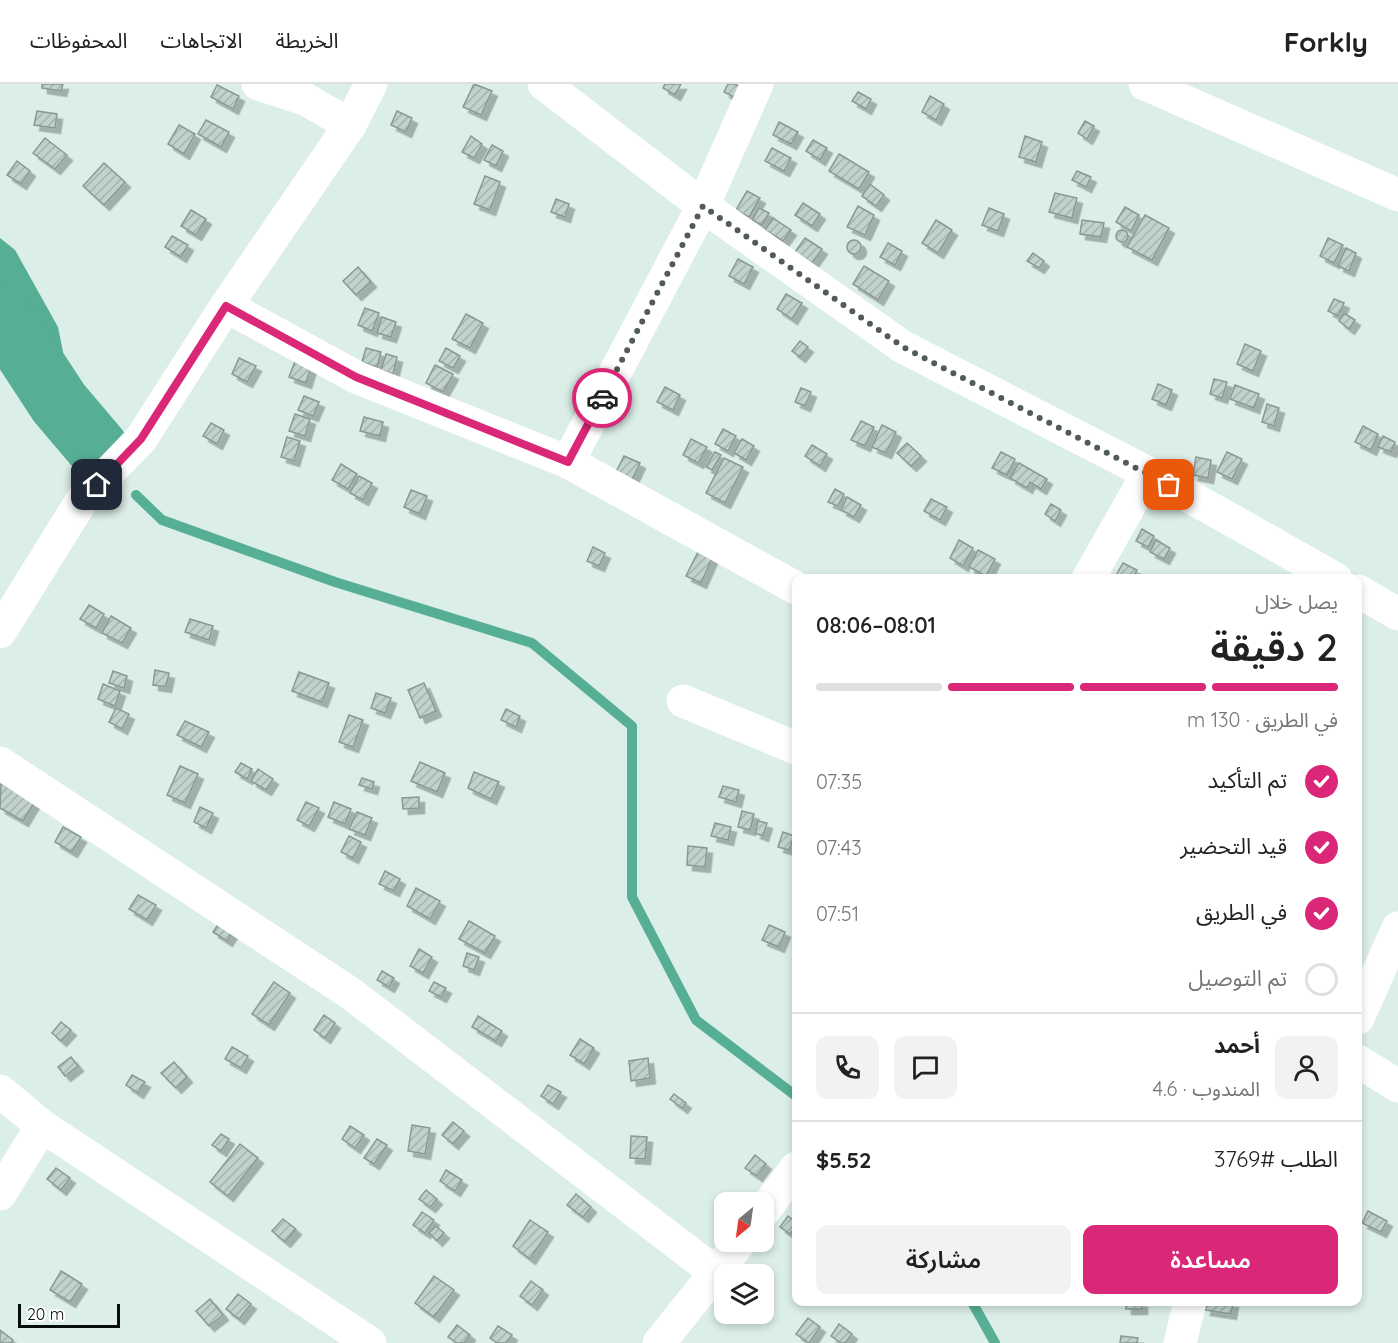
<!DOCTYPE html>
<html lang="ar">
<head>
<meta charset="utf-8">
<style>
  :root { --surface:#fff; --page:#f2f2f2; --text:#222; --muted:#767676; --line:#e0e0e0; --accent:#db2777 }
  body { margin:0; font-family:Quicksand,"Noto Sans Arabic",sans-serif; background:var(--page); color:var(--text); direction:rtl; height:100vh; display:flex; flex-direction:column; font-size:22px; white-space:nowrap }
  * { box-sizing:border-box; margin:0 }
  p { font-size:20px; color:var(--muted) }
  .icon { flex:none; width:33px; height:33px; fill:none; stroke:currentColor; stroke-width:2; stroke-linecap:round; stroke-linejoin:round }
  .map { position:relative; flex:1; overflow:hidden; direction:ltr }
  .panel { position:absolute; left:792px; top:490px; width:570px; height:732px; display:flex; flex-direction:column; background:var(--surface); border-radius:12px; box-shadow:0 3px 9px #0003; direction:rtl }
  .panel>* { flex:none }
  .needle { width:39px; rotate:209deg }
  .tools { position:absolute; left:714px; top:1108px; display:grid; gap:12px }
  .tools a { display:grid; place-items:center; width:60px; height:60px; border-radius:12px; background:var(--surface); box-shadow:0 3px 9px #0003; font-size:30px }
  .scale { position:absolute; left:18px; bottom:15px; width:102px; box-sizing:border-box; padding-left:6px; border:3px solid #070d0b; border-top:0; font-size:16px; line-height:21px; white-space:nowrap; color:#070d0b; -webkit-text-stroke:4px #fff; paint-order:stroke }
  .pin { position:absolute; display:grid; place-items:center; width:51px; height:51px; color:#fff; margin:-26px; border-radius:12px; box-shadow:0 3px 9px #0006 }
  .courier { position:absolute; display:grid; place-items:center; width:60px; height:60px; margin:-30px; border:4px solid #db2777; border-radius:50%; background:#fff; color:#222; box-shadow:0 2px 8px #0007 }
  .overview em { font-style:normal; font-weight:600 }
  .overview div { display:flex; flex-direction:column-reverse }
  .overview { display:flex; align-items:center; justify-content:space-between; height:102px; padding:0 24px }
  h1 { font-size:39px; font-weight:600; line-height:45px }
  .bar { display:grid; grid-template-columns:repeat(4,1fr); gap:9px 6px; align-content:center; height:72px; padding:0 24px }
  .bar i { height:8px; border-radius:4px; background:var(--line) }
  .bar .active { background:var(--accent) }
  .bar p { grid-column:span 4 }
  .line { display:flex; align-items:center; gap:15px; padding:0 24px; border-top:2px solid var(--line) }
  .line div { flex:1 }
  .round { display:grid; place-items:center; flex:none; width:63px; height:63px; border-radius:12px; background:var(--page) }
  ol { padding:0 24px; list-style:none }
  li { display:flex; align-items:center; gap:18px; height:66px }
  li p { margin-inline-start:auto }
  li .icon { padding:6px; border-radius:50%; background:var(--accent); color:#fff; stroke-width:4 }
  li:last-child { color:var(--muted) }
  li i { width:33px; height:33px; border:3px solid var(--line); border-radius:50% }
  .action { display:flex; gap:12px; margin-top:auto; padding:12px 24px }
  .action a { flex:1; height:69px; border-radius:12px; background:var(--accent); color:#fff; font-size:24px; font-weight:600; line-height:69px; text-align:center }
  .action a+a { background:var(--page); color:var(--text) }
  header { display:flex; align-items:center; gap:36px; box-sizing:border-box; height:84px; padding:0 30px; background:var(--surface); border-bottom:2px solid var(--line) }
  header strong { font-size:28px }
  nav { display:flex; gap:33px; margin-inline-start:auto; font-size:21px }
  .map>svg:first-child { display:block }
  .water { fill:#56af95 }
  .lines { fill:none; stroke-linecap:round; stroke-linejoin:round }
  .stream { stroke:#56af95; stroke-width:10 }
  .river { stroke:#56af95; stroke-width:62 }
  .building { fill:url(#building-hatch); stroke:#889993; stroke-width:1.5; filter:url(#shadow) }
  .minor { stroke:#fff; stroke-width:33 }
  .done { stroke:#515c58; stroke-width:6; stroke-dasharray:0 10.8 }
  .route { stroke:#db2777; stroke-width:8 }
</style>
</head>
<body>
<header>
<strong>Forkly</strong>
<nav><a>الخريطة</a><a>الاتجاهات</a><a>المحفوظات</a></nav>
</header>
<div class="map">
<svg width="1398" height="1259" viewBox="0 0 1398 1259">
  <defs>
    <pattern id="building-hatch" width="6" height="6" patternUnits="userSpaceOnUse" patternTransform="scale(1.5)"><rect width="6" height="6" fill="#c0d2cb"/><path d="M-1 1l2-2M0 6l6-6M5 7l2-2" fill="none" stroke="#a4b3ad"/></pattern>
    <filter id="shadow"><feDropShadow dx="5.5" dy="5.5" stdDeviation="0" flood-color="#0004"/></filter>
  </defs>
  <rect width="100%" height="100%" fill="#dbeee7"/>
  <polygon class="water" points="0,154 15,166 58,243 65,278 59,319 19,303 0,284"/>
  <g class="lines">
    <g class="stream">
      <polyline points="136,411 162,436 335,498 532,559 632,642 632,813 696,936 796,1012"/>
      <polyline points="972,1218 995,1259"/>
    </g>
    <polyline class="river" points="0,229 59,319 98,365"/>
  </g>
  <g class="building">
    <polygon points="42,0 63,0 61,7 42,4"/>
    <polygon points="474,0 492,7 481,31 463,23"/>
    <polygon points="665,0 681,0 675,11 663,4"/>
    <polygon points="728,0 735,0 740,3 734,13 724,8"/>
    <polygon points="217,1 239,12 233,25 211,13"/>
    <polygon points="858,8 871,15 866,25 852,17"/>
    <polygon points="930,12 944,20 936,36 922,28"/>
    <polygon points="37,27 57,30 55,44 34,41"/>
    <polygon points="397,27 412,34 406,48 391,41"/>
    <polygon points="206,36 229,48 221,63 198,50"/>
    <polygon points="1085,37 1094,42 1087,55 1078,49"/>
    <polygon points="779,38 798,48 791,60 773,51"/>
    <polygon points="179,41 195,50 184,70 168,60"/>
    <polygon points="471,52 482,60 474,74 462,68"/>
    <polygon points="1025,52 1042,58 1036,78 1019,73"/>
    <polygon points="45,54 67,71 55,85 33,69"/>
    <polygon points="813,56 827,64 820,76 806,67"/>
    <polygon points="492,61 503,67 496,82 484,76"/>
    <polygon points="772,64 791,74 784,87 765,77"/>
    <polygon points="839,70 869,88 859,105 829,87"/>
    <polygon points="17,77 30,87 21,100 7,91"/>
    <polygon points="104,79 125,98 104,121 83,102"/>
    <polygon points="1077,87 1091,93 1086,103 1072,96"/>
    <polygon points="485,92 500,98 490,126 474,120"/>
    <polygon points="870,100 884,111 876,122 862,112"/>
    <polygon points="747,107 760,114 749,133 736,126"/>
    <polygon points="1055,109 1077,114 1072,134 1049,128"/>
    <polygon points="556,115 569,120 565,133 551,128"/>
    <polygon points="803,119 820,130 812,142 795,131"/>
    <polygon points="858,122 874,131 865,151 847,143"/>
    <polygon points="1125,123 1139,131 1131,147 1116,138"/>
    <polygon points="759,124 769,129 762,141 752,136"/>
    <polygon points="989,124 1004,130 998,147 982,141"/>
    <polygon points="191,126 206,135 196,151 181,142"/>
    <polygon points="1145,131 1169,144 1152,176 1127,163"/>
    <polygon points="773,134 791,146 783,157 765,146"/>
    <polygon points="936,136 952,146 938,169 922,159"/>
    <polygon points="1082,136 1104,139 1101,153 1080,150"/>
    <circle cx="1122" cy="152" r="6"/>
    <polygon points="172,152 188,161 181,173 165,163"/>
    <polygon points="805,154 822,165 812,179 795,168"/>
    <polygon points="1328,154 1343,161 1334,179 1320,172"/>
    <circle cx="854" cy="163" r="7"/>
    <polygon points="888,159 902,167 895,181 880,173"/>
    <polygon points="1346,164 1356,169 1349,187 1338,182"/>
    <polygon points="1033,169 1044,177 1039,184 1027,177"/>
    <polygon points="738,175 753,183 744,200 729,192"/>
    <polygon points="864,182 889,197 878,216 853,200"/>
    <polygon points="358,183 371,198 356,211 343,197"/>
    <polygon points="786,210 802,219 792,235 777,225"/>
    <polygon points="1334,215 1344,219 1338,232 1328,227"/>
    <polygon points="365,224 379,229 372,247 358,241"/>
    <polygon points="1344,229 1355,236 1349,245 1339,237"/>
    <polygon points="466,230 483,239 470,264 452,255"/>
    <polygon points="382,233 396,238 391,253 377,249"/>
    <polygon points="800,257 808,263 800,273 792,267"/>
    <polygon points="1245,260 1261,267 1253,287 1237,280"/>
    <polygon points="366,264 381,268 377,283 362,278"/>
    <polygon points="446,264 460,272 453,284 439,277"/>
    <polygon points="386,270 397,273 393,290 381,286"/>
    <polygon points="239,274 256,282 247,298 232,290"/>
    <polygon points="295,277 311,283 306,299 289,293"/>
    <polygon points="435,281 453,290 443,308 426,299"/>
    <polygon points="1214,295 1227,298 1222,314 1210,310"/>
    <polygon points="1158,300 1172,306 1166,321 1152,315"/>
    <polygon points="1235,301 1259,310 1254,324 1230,315"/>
    <polygon points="665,303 680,311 673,326 657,318"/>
    <polygon points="801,304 811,308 805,322 795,318"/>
    <polygon points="304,312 319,318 313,332 298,326"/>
    <polygon points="1267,320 1279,324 1274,342 1262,338"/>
    <polygon points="295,330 310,335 305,352 289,347"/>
    <polygon points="364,333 383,338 380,352 360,347"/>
    <polygon points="861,337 874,343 865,362 851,356"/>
    <polygon points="211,339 224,346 217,360 203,352"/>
    <polygon points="882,341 896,348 886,369 872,363"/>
    <polygon points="1363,342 1378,350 1371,366 1355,358"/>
    <polygon points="723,345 736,352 728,367 715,360"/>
    <polygon points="1383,352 1395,358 1391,368 1378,363"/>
    <polygon points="287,353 300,357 294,377 281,373"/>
    <polygon points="691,355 707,363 698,379 683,371"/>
    <polygon points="742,355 754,362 746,376 734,369"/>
    <polygon points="907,359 921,372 911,382 897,369"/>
    <polygon points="812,361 827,370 820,382 805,372"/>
    <polygon points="715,368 721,371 712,386 706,383"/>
    <polygon points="1001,368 1015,375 1007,391 992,384"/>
    <polygon points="1227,368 1242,375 1232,395 1217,388"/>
    <polygon points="624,372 640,379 632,396 616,388"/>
    <polygon points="1196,373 1211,376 1208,394 1193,391"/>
    <polygon points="724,374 743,383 725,419 706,409"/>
    <polygon points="1019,379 1047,395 1041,405 1030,398 1027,404 1010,394"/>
    <polygon points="341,380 357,390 348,405 332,396"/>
    <polygon points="359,392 372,399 363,416 350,409"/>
    <polygon points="835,405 844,410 838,422 828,418"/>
    <polygon points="411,406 427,412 420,430 404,423"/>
    <polygon points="847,413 861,421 854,433 841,426"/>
    <polygon points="931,415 947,423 940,436 924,427"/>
    <polygon points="1051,420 1061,426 1055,437 1045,430"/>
    <polygon points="1142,445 1154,452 1148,463 1136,457"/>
    <polygon points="959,456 973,464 963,482 950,474"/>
    <polygon points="1156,456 1170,464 1164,475 1150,468"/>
    <polygon points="593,463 605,469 599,482 587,477"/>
    <polygon points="700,464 714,470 701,499 686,492"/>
    <polygon points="978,466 995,475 986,492 969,483"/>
    <polygon points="1123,479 1137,486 1132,495 1114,495"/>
    <polygon points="89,521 104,530 96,544 80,535"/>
    <polygon points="111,532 131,544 122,559 102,549"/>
    <polygon points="190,535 213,542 209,556 185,548"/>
    <polygon points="155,586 169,589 166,603 153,601"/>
    <polygon points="113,587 127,592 124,604 109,599"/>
    <polygon points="299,588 329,599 322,618 292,607"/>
    <polygon points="424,599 436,627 420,634 408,606"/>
    <polygon points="103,600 120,607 115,622 98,615"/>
    <polygon points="376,609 391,614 385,629 371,624"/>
    <polygon points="116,624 129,630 122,645 109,638"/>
    <polygon points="506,625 520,632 516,643 501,636"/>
    <polygon points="349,631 363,636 353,663 339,658"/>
    <polygon points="185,637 209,648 201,663 177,651"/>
    <polygon points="420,678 445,689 437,708 411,697"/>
    <polygon points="241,679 252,685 247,695 235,688"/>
    <polygon points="180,682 198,690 185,719 167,711"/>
    <polygon points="258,685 273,695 266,706 251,697"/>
    <polygon points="474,688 499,698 491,715 468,704"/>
    <polygon points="362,694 374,698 372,705 359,701"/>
    <polygon points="1,699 34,719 23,737 0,724"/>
    <polygon points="723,702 739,706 736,718 719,713"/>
    <polygon points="419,713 419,724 403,725 402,714"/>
    <polygon points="306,718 319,724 309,742 297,736"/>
    <polygon points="334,718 351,725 345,740 328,733"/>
    <polygon points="200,723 213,729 206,744 194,738"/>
    <polygon points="742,727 754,730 750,746 738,743"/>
    <polygon points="357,728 372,734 365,751 349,745"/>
    <polygon points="758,737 767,739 763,752 755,749"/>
    <polygon points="715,739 731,743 728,756 711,752"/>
    <polygon points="63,743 81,753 72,768 55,758"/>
    <polygon points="783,748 794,752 789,766 778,763"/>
    <polygon points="349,752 361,758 353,774 341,768"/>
    <polygon points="688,762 707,764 705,783 687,781"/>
    <polygon points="385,787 400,795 394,807 379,800"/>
    <polygon points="416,804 440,817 430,835 407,822"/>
    <polygon points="138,811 156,821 147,836 129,825"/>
    <polygon points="221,836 235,844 227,857 213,848"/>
    <polygon points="469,837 495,852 485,869 459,855"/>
    <polygon points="769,841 785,848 779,863 762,856"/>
    <polygon points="419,865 432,873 423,889 410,882"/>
    <polygon points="467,869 479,873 474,886 463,882"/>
    <polygon points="382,887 394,894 389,903 377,896"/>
    <polygon points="274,898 290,909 269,941 252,930"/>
    <polygon points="434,898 446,904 441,913 429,907"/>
    <polygon points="324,931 335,939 325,954 314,946"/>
    <polygon points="478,932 502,947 496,957 472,943"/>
    <polygon points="61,938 71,946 61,957 52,949"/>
    <polygon points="580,955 594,964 584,980 570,971"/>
    <polygon points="232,963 248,972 241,984 225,975"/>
    <polygon points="71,973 78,982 65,992 58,983"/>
    <polygon points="648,974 650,994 631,997 629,977"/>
    <polygon points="174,978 187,993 176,1004 161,989"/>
    <polygon points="132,991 145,998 138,1009 126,1001"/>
    <polygon points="548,1001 561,1008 553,1020 541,1012"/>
    <polygon points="674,1010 686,1019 682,1024 670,1015"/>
    <polygon points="453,1038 464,1047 453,1060 442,1051"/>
    <polygon points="412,1041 430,1044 425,1070 408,1067"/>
    <polygon points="350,1042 364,1051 355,1064 342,1055"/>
    <polygon points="221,1050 229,1055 221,1067 212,1061"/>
    <polygon points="631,1052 647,1053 645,1075 630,1074"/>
    <polygon points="377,1055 387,1061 374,1080 364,1074"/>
    <polygon points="240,1060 258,1074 228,1112 210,1098"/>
    <polygon points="755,1071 766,1080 757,1092 745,1084"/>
    <polygon points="56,1084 70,1094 61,1106 47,1095"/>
    <polygon points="446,1086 462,1096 455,1107 440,1097"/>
    <polygon points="426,1106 437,1115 430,1123 419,1115"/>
    <polygon points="576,1110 591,1123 583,1133 567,1121"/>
    <polygon points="1368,1127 1387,1137 1381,1148 1362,1139"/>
    <polygon points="422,1128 434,1136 425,1149 413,1141"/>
    <polygon points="788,1132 796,1138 796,1142 790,1150 780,1143"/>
    <polygon points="283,1135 296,1145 285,1158 272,1147"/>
    <polygon points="530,1136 548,1148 530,1175 513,1162"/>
    <polygon points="436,1142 444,1149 437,1157 429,1149"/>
    <polygon points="61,1187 82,1200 70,1218 50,1206"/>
    <polygon points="434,1192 454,1206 434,1233 415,1219"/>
    <polygon points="531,1197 543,1206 532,1221 520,1212"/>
    <polygon points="238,1210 251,1220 239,1235 226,1225"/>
    <polygon points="210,1215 223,1231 209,1242 196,1227"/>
    <rect x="1126" y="1218" width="16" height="7"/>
    <polygon points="1207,1218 1233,1218 1231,1230 1205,1226"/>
    <polygon points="808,1234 820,1243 809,1259 796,1250"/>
    <polygon points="839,1240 852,1250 845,1259 841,1259 831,1252"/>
    <polygon points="457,1241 470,1251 464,1259 457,1259 448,1253"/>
    <polygon points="498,1242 512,1251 506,1259 497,1259 490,1254"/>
    <polygon points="0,1246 13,1256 12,1259 0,1259"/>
    <polygon points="1121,1252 1138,1254 1137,1259 1120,1259"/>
  </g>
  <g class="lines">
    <g class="minor">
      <polyline points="258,0 305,15 350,41"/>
      <polyline points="544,0 703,122 903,263 1148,389 1336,495"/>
      <polyline points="1145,0 1398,111"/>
      <polyline points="226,222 356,293 568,378 796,504"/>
      <polyline points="568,378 703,122 757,0"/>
      <polyline points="1088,495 1148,389"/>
      <polyline points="1358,507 1398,530"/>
      <polyline points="0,548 82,416 141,355 226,222 350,41 371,0"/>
      <polyline points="683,617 796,664"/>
      <polyline points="0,679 350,909 716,1189"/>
      <polyline points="1358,934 1398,844"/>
      <polyline points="1358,977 1398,1002"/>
      <polyline points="0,1007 42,1042 370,1259"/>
      <polyline points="0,1110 42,1042"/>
      <polyline points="764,1127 796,1084"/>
      <polyline points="659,1259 740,1158"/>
      <polyline points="1180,1259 1190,1218"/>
    </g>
  </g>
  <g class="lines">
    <polyline class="done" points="602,314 703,122 903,263 1169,401"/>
    <polyline class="route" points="97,401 141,355 226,222 356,293 568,378 602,314"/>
  </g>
</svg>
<div class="tools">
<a><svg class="needle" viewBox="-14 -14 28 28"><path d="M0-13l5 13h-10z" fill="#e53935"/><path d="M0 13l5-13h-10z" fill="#767676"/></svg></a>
<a><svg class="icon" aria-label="layers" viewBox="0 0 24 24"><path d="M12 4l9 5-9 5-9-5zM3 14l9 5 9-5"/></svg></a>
</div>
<div class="scale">20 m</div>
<div class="pin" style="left:1169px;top:401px;background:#ea580c"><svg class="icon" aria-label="bag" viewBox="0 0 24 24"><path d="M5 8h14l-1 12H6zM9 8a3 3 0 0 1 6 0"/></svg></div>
<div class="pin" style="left:97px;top:401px;background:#1f2937"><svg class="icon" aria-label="home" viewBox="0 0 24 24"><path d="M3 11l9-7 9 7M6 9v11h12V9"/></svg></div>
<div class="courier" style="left:602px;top:314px"><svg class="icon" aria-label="car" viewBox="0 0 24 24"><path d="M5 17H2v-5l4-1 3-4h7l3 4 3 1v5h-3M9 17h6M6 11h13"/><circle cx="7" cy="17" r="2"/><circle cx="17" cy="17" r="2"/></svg></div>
<section class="panel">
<div class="overview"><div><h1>2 دقيقة</h1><p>يصل خلال</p></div><em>08:01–08:06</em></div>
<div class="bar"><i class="active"></i><i class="active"></i><i class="active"></i><i></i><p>في الطريق · 130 m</p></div>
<ol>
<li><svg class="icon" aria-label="check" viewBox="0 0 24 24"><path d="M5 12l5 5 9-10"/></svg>تم التأكيد<p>07:35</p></li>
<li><svg class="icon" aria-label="check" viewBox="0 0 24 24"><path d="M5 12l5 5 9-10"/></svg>قيد التحضير<p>07:43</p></li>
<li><svg class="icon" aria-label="check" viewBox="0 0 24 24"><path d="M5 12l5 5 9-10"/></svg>في الطريق<p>07:51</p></li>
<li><i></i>تم التوصيل</li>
</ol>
<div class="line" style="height:108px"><a class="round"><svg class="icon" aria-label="person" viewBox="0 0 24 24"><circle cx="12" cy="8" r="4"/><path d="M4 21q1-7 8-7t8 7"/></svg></a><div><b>أحمد</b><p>المندوب · 4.6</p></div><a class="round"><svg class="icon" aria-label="chat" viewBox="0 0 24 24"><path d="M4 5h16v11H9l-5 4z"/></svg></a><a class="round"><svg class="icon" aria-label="phone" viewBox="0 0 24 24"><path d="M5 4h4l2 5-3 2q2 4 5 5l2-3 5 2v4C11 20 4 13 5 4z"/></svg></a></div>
<div class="line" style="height:78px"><div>الطلب #3769</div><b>$5.52</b></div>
<div class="action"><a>مساعدة</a><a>مشاركة</a></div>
</section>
</div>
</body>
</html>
